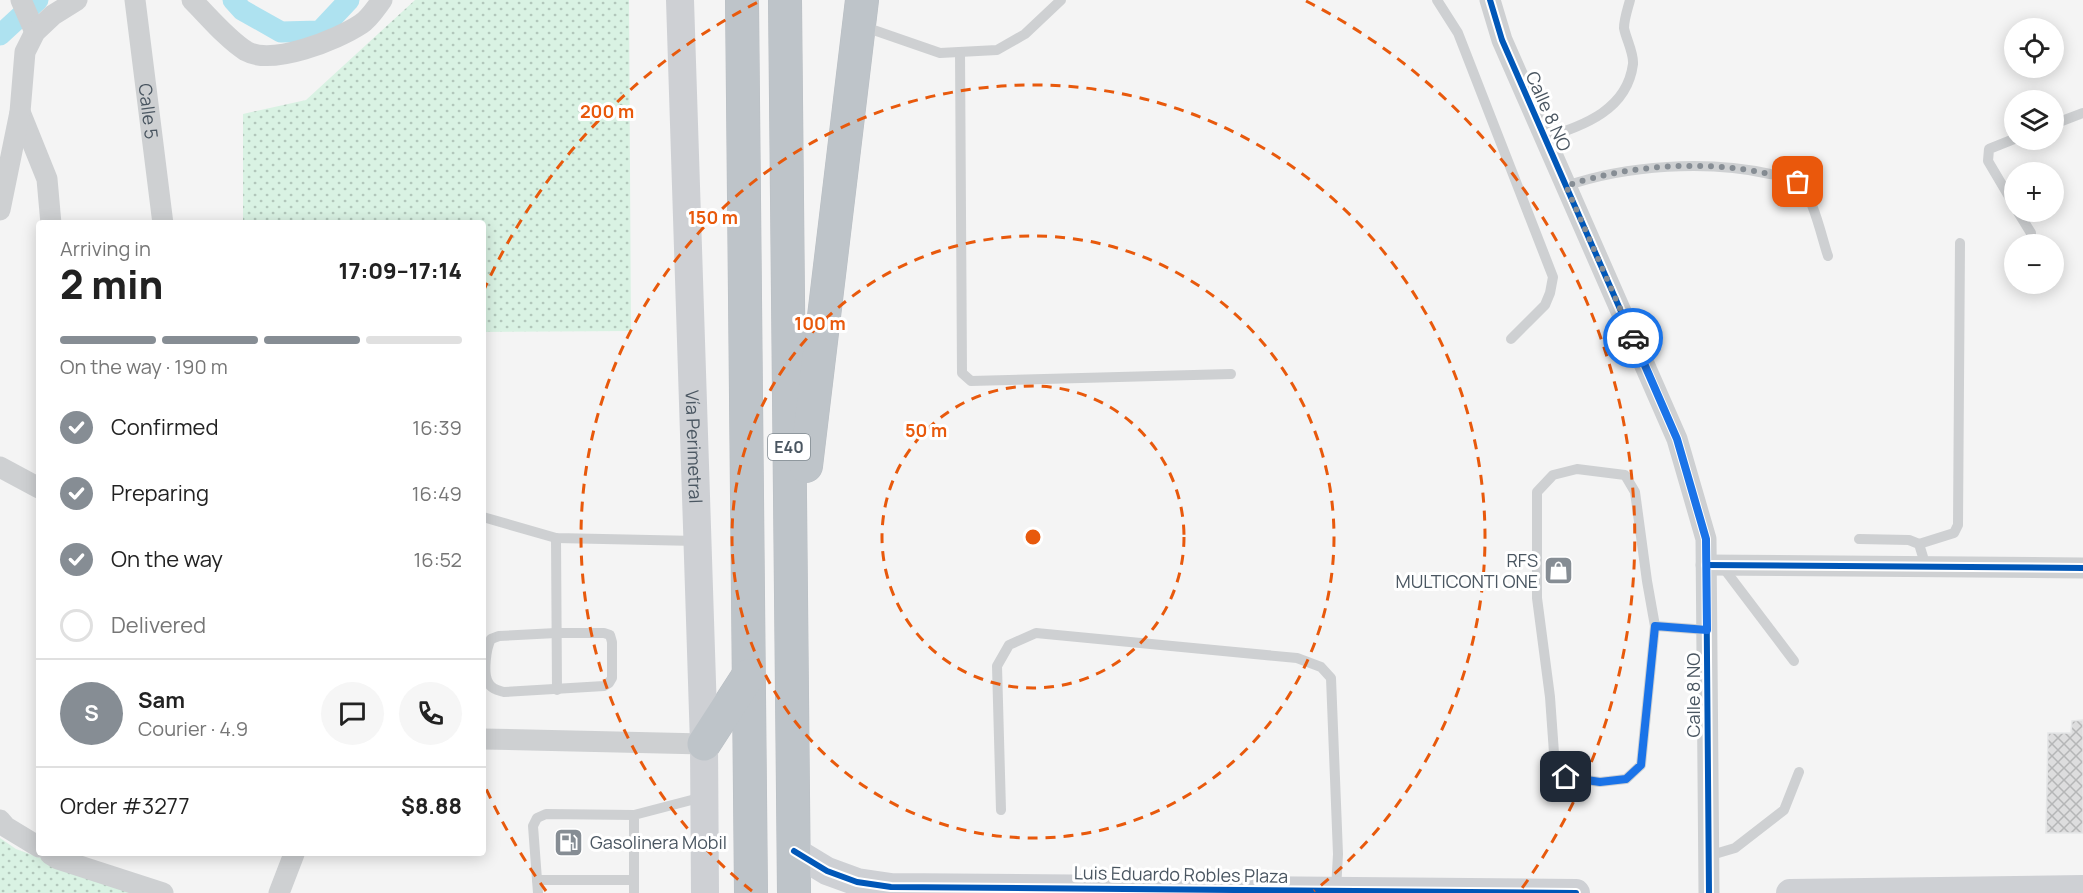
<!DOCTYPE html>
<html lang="en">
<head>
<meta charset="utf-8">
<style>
  :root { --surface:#fff; --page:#f6f6f6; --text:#222; --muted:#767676; --line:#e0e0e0; --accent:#868d94 }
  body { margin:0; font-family:Manrope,sans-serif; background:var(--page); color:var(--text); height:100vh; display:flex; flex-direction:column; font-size:22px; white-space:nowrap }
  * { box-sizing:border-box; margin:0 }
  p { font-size:20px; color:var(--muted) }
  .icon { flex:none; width:33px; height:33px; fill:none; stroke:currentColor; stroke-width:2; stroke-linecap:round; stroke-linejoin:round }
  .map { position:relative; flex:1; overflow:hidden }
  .details { position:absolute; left:36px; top:220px; width:450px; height:636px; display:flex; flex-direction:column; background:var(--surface); border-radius:6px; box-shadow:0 3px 15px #0003 }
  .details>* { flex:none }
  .tools { position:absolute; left:2004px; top:18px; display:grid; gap:12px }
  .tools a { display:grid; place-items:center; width:60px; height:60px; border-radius:50%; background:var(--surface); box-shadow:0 3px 15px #0003; font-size:30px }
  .pin { position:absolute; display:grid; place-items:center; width:51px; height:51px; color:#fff; margin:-26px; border-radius:12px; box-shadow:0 3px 9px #0006 }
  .courier { position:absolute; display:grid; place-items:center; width:60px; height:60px; margin:-30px; border:4px solid #1a73e8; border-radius:50%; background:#fff; color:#222; box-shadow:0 2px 8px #0007 }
  .head em { font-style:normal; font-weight:800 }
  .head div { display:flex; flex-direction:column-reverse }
  .head { display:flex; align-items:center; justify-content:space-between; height:102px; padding:0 24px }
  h1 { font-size:39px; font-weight:800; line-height:45px }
  .bar { display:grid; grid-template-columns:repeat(4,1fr); gap:9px 6px; align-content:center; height:72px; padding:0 24px }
  .bar i { height:8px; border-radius:4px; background:var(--line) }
  .bar .on { background:var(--accent) }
  .bar p { grid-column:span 4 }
  .line { display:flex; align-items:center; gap:15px; padding:0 24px; border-top:2px solid var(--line) }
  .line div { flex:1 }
  .round { display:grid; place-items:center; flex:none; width:63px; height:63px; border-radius:32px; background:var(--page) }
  ol { padding:0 24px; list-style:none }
  li { display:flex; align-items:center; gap:18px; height:66px }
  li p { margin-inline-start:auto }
  li .icon { padding:6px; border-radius:50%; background:var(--accent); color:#fff; stroke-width:4 }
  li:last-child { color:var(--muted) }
  li i { width:33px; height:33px; border:3px solid var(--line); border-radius:50% }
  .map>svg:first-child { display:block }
  .park { fill:url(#park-dots) }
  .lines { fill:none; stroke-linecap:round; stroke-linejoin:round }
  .canal { stroke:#aee2f0; stroke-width:21 }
  .building { fill:url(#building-cross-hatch); stroke:#e5e6e7; stroke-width:1.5 }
  .highway-casing { stroke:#b9bec3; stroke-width:34 }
  .lane { stroke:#ced0d2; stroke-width:10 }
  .street { stroke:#ced0d2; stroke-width:21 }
  .secondary { stroke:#ced0d4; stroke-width:28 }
  .highway { stroke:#bec4c9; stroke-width:33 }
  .cycleway-casing { stroke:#fff; stroke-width:10 }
  .cycleway { stroke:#0057b8; stroke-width:6 }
  .done { stroke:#868d94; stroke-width:6; stroke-dasharray:0 10.8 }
  .route { stroke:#1a73e8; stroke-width:8 }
  .ring { fill:none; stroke:#e8590c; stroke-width:3; stroke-dasharray:10 8 }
  .labels { text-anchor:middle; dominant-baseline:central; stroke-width:6; stroke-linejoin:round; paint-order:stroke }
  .shield { fill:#fff; stroke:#808990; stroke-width:1.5 }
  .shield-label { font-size:16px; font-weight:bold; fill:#4a5661 }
  .street-label { font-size:18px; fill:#4a5661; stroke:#fff }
  .poi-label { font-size:18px; fill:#4a5661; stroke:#fff; text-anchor:end }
  .centre { fill:#e8590c; stroke:#fff; stroke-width:3 }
  .ring-label { font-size:18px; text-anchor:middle; font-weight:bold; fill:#e8590c; stroke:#fff; stroke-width:6; stroke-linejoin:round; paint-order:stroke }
</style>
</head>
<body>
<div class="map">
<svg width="2083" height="893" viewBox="0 0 2083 893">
  <defs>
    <pattern id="park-dots" width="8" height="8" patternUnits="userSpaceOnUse" patternTransform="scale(1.5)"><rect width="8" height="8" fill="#d9f2e3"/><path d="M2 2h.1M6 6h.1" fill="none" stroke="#b2c7bb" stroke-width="1.8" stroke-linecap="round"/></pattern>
    <pattern id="building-cross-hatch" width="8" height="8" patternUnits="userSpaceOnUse" patternTransform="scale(1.5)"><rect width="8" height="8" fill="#ddddde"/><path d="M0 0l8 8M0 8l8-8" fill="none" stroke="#b5b6b7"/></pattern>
  </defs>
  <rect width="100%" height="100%" fill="#f4f4f4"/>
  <g class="park">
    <polygon points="415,0 629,0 631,331 483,332 483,224 243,223 243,114 306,100"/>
    <polygon points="0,838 16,849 137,893 0,893"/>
  </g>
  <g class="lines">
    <g class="canal">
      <polyline points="233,0 242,10 281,32 320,31 349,0"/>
      <polyline points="0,35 38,0"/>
    </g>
  </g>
  <polygon class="building" points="2083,720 2083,833 2046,833 2048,733 2071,733 2072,721"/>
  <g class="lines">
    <defs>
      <g id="highway">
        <polyline points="742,0 751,893"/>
        <polyline points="785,0 794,893"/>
        <polyline points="806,466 862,0"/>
        <polyline points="704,744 748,676"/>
      </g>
    </defs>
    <use href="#highway" class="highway-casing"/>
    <g class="lane">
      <polyline points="1437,0 1458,33 1553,277 1550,293 1545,305 1511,339"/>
      <polyline points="862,26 940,53 997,50 1025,34 1061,0"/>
      <polyline points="960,52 962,373 971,381 1231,374"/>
      <polyline points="2054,124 2083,113"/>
      <path d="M1545,138C1583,125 1627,111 1633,64C1634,53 1626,39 1624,28C1624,19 1628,8 1630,0"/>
      <polyline points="2014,139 1989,149 1988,161 2014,205"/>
      <path d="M1566,186C1627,165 1707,160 1770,174C1778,175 1789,177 1796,181C1812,190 1822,239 1828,256"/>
      <polyline points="2018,212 2031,233"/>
      <polygon points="1577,469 1625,475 1635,492 1647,581 1655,626 1641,765 1626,779 1600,782 1566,777 1554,753 1550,697 1537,598 1537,492 1553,475"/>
      <polyline points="483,517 556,538 697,541"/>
      <polyline points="556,538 557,690"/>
      <polyline points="1859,539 1909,540 1919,544 1923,557 1922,566"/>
      <polyline points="1919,544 1954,533 1958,525 1960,243"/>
      <polyline points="1722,566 1794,661"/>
      <polyline points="1655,626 1707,630"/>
      <path d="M556,633H604L610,635L612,642V678L609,683L604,686L504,692C497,690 491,689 488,682C483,673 486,648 491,639L499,636Z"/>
      <polyline points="1001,810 997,666 1009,645 1036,633 1297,658 1321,667 1331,678 1338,854 1336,890"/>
      <polyline points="1708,856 1735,848 1784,810 1799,772"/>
      <polyline points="537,880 634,880"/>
      <polyline points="538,893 533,826 537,818 546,814 634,815"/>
      <polyline points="634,893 634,815 703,797"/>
    </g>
    <g class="street">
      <polyline points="21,0 35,32"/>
      <path id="s1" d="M135,0L163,224"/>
      <path d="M192,0C208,16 227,39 246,51C272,66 337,40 361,24C369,19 376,8 382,0"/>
      <polyline points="1490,0 1502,40 1677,439 1706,539 1709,893"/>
      <polyline points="20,112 47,179 51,224"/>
      <polyline points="0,210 20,112 25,52 35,32 53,15 77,0"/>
      <polyline points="0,467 39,488"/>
      <polyline points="1706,565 2083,568"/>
      <polyline points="483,739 704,744"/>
      <polyline points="0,820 6,827 39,847"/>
      <polyline points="50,854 58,859 163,893"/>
      <polyline points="279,893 294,854"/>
    </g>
    <g class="secondary">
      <path id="s2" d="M680,0L704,744L705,893"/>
      <polyline points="794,851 827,871 857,882 891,887 1576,893"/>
      <polyline points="1790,893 2083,889"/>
    </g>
    <use href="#highway" class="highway"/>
    <defs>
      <g id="cycleway">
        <polyline points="1490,0 1502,40 1677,439 1706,539 1709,893"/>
        <polyline points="1706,565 2083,568"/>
        <polyline points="794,851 827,871 857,882 891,887 1576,893"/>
      </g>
    </defs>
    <use href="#cycleway" class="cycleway-casing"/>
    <use href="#cycleway" class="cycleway"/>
  </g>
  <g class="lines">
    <path class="done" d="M1633,338L1566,186C1635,162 1728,158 1798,182"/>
    <polyline class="route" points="1566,777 1600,782 1626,779 1641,765 1655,626 1707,630 1706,539 1677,439 1633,338"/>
  </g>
  <g class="ring">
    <circle cx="1033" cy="537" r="151"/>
    <circle cx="1033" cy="537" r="301"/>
    <path d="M752 891A452 452 0 1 1 1314 891"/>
    <path d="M546 891A602 602 0 0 1 483 782M483 292A602 602 0 0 1 760 1M1306 1A602 602 0 0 1 1520 891"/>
  </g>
  <defs>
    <symbol id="shop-square" viewBox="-11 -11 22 22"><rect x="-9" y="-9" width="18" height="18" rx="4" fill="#868d94" stroke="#fff"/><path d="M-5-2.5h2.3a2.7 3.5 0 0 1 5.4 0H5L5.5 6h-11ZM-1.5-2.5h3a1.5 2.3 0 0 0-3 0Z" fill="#fff"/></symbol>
    <symbol id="fuel-square" viewBox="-11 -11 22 22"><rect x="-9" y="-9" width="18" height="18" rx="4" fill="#868d94" stroke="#fff"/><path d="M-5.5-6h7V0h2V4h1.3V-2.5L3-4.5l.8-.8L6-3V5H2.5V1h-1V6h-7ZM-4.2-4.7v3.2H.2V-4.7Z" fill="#fff"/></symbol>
  </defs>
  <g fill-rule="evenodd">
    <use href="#shop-square" x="1542" y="554" width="33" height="33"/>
    <use href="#fuel-square" x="552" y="826" width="33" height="33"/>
  </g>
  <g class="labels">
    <rect class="shield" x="768" y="434" width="42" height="26" rx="4.5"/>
    <g class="shield-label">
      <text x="789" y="447">E40</text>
    </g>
    <g class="street-label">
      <text transform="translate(1549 111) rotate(66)">Calle 8 NO</text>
      <text stroke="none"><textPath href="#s1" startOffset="112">Calle 5</textPath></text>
      <text stroke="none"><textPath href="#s2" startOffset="447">Vía Perimetral</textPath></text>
      <text transform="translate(1693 695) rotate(-90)">Calle 8 NO</text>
      <text transform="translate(1181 874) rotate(1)">Luis Eduardo Robles Plaza</text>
    </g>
    <g class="poi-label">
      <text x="1538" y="560">RFS<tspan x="1538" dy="21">MULTICONTI ONE</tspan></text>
      <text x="590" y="842" text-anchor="start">Gasolinera Mobil</text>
    </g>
  </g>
  <circle cx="1033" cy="537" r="9" class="centre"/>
  <g class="ring-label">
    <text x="607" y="118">200 m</text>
    <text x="713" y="224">150 m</text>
    <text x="820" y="330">100 m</text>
    <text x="926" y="437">50 m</text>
  </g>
</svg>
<div class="tools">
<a><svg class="icon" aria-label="locate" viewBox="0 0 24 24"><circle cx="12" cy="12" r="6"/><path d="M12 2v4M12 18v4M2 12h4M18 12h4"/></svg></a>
<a><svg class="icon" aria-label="layers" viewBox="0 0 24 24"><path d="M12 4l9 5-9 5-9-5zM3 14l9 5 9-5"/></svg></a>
<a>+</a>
<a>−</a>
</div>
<div class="pin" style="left:1798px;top:182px;background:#ea580c"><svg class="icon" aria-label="bag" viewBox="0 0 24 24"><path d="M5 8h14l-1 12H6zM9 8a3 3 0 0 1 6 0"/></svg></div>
<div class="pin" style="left:1566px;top:777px;background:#1f2937"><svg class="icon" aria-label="home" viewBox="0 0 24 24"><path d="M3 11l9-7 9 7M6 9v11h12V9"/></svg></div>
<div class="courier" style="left:1633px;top:338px"><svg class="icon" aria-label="car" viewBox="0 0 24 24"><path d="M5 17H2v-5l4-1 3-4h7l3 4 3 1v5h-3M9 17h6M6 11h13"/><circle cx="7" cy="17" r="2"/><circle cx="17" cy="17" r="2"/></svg></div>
<section class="details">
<div class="head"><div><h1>2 min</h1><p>Arriving in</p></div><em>17:09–17:14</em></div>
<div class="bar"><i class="on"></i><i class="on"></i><i class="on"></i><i></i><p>On the way · 190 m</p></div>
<ol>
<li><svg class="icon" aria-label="check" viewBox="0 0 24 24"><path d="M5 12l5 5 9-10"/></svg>Confirmed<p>16:39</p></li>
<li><svg class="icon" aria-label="check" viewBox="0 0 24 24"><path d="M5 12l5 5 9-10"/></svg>Preparing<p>16:49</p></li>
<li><svg class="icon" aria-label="check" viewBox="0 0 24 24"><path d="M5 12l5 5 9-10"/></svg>On the way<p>16:52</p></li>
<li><i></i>Delivered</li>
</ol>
<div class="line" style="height:108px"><b class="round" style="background:var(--accent);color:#fff">S</b><div><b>Sam</b><p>Courier · 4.9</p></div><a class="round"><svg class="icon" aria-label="chat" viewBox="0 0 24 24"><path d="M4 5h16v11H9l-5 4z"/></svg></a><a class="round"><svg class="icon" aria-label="phone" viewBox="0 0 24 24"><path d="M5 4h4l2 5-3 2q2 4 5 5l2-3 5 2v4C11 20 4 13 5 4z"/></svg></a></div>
<div class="line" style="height:78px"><div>Order #3277</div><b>$8.88</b></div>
</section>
</div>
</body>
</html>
